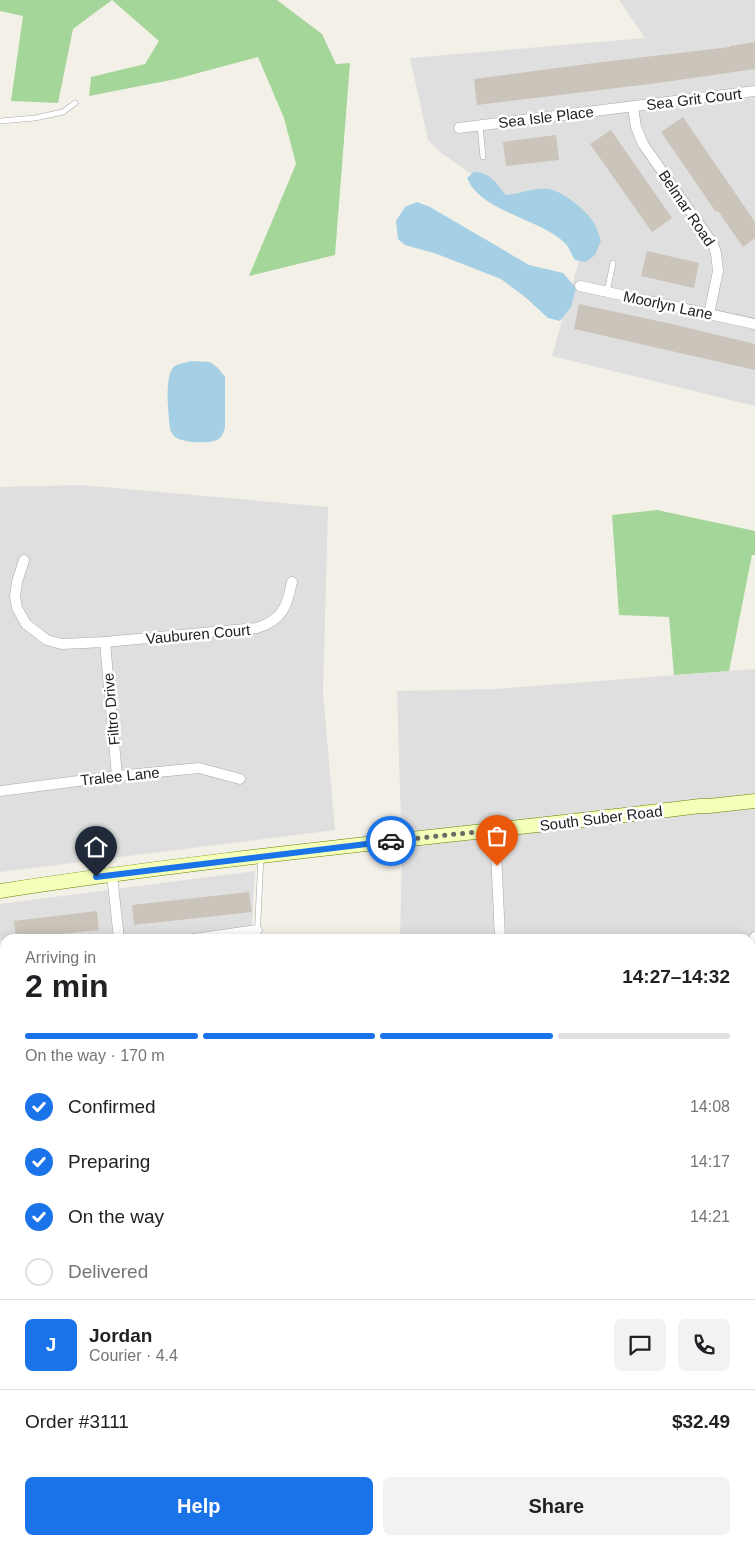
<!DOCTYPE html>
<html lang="en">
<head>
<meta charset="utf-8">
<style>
  :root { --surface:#fff; --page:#f2f2f2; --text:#202124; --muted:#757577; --line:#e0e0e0; --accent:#1a73e8 }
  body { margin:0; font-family:Arial,sans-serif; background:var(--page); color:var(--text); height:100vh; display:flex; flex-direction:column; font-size:19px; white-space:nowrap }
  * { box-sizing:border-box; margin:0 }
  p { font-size:16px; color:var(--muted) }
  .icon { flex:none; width:28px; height:28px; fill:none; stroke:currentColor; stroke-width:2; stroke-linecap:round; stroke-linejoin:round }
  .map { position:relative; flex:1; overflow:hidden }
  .drawer { position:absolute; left:0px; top:934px; width:755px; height:611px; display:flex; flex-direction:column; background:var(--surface); border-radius:15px 15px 0 0; box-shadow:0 2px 12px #0003 }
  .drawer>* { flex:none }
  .pin { position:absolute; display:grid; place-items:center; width:42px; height:42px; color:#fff; margin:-51px -21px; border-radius:50% 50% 50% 0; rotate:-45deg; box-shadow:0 0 5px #0007 }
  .pin .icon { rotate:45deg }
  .courier { position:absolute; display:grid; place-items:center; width:50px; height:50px; margin:-25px; border:4px solid #1a73e8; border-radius:50%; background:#fff; color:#222; box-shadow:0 1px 6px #0007 }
  .headline em { font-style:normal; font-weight:700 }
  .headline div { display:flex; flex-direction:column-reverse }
  .headline { display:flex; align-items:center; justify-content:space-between; height:85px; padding:0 25px }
  h1 { font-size:32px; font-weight:700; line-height:38px }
  .bar { display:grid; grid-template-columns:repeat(4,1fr); gap:8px 5px; align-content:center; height:60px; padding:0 25px }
  .bar i { height:6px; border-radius:4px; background:var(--line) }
  .bar .selected { background:var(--accent) }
  .bar p { grid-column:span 4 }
  .line { display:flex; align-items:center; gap:12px; padding:0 25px; border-top:1px solid var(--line) }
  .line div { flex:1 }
  .round { display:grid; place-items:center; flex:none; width:52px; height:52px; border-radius:8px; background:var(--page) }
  ol { padding:0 25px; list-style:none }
  li { display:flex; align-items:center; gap:15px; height:55px }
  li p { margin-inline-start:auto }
  li .icon { padding:5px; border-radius:50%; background:var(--accent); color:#fff; stroke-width:4 }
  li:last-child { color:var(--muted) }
  li i { width:28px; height:28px; border:2px solid var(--line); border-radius:50% }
  .cta { display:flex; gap:10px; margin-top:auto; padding:10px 25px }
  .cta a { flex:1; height:58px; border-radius:8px; background:var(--accent); color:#fff; font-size:20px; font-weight:700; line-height:58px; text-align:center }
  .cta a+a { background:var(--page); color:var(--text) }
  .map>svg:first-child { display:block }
  .residential { fill:#e0dfdf }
  .forest { fill:#a4d699 }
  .water { fill:#a5cfe4 }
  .building { fill:#cbc4ba }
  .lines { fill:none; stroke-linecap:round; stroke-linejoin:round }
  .lane-casing { stroke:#a9a9a9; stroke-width:6 }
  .street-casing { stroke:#a9a9a9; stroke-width:11 }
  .secondary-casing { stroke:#658200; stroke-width:15 }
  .lane { stroke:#fff; stroke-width:5 }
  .street { stroke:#fff; stroke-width:10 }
  .secondary { stroke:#f4ffba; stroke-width:14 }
  .done { stroke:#6b6a67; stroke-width:5; stroke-dasharray:0 9 }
  .route { stroke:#1a73e8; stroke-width:6 }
  .labels { text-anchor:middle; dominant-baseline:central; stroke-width:5; stroke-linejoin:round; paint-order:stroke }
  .street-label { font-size:15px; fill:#222; stroke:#fff }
</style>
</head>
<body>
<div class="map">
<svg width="755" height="1544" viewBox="0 0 755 1544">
  <rect width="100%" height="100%" fill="#f3f0e8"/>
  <g class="residential">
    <polygon points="619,0 755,0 755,406 552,356 582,250 441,153 428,140 410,58 645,38"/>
    <polygon points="81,485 328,507 323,693 335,830 0,872 0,487"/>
    <polygon points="755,669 755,1544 623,1544 624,1540 750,1540 750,939 400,939 402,855 397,691 496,689"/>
    <polygon points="255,871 251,939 5,939 5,948 0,937 0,904"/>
    <polygon points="0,1000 5,1000 5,1540 229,1540 230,1544 0,1544"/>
  </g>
  <g class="forest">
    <polygon points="0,0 277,0 322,34 336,64 350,63 335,255 249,276 296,164 284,118 258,57 176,79 89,96 91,77 145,64 159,41 112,0 73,29 58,103 11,101 23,16 0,11"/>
    <polygon points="657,510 755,531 755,555 752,555 729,671 674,675 669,617 619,615 612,515"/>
    <polygon points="378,1540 624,1540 623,1544 378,1544"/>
  </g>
  <g class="water">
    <path d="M474,172C490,172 496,183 506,195C519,194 535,187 548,189C563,191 586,210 594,223C597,228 599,235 601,241L595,255L586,262L575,260C571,255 570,248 565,243C539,218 481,212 467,178Z"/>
    <polygon points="417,202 430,207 529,265 563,273 576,288 571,307 560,321 548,318 525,297 501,279 437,254 405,245 398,239 396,221 405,207"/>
    <path d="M191,361L210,362L218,368L225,377V427C224,432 222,438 217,440C208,444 181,443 174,436C173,435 170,430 170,429C169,415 163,374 175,366C179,363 186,363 191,361Z"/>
  </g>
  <g class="building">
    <polygon points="755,42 755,69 658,83 477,105 474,79 602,62 730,47 730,46"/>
    <polygon points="683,117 755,222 755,238 743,247 718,211 716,212 661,132"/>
    <polygon points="611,130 672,218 652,232 590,144"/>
    <polygon points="556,135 559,160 506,166 503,142"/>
    <polygon points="647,251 699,263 694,288 641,276"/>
    <polygon points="579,304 676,325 755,344 755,370 574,329"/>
    <polygon points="249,892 252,912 134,925 132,905"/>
    <polygon points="97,911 99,930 16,939 14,921"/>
  </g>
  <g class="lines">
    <defs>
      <g id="lane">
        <polyline points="0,121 35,118 63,112 75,103"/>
        <polyline points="480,126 483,157"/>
        <polyline points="607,292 613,263"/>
        <polyline points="257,939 261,857"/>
      </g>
      <g id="street">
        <polyline points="633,107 636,127 643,144 713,244 716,253 718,271 709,314"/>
        <polyline points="459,128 755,91"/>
        <polyline points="580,286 755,324"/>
        <path d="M24,560L17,582L15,596L17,608L26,624L47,640L54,642L62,644L105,642L257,628C282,620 287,607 292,582"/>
        <polyline points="105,642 117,776"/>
        <polyline points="0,791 117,776 199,768 240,779"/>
        <polyline points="495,829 500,939"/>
        <polyline points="112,875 119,939"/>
        <polyline points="194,939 257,930"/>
        <polyline points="750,973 755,937"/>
        <polyline points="0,1073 5,1072"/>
        <polyline points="0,1083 5,1093"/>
        <polyline points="0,1200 5,1199"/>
        <polyline points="750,1247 755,1248"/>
        <polyline points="0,1310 5,1318"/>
        <polyline points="671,1544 672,1540"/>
      </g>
      <path id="secondary" d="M0,891C232,855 467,835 700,806H709L755,801"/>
    </defs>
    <use href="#lane" class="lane-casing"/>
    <use href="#street" class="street-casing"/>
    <use href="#secondary" class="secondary-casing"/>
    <use href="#lane" class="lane"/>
    <use href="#street" class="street"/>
    <use href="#secondary" class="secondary"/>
  </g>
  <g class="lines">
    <polyline class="done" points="391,841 495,830 497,866"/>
    <polyline class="route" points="96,877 391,841"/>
  </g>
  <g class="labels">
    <g class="street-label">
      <text transform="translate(694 99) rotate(-7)">Sea Grit Court</text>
      <text transform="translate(546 117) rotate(-7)">Sea Isle Place</text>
      <text transform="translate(687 208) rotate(56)">Belmar Road</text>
      <text transform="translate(668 305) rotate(12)">Moorlyn Lane</text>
      <text transform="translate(198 634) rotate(-5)">Vauburen Court</text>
      <text transform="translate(111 709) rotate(-95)">Filtro Drive</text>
      <text transform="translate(120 776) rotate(-6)">Tralee Lane</text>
      <text transform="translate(601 818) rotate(-7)">South Suber Road</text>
    </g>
  </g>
</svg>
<div class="pin" style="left:497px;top:866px;background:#ea580c"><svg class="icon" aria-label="bag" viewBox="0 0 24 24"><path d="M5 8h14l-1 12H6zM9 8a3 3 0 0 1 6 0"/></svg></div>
<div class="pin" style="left:96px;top:877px;background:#1f2937"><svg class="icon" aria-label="home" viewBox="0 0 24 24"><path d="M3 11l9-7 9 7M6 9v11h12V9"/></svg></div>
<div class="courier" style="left:391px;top:841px"><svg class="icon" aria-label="car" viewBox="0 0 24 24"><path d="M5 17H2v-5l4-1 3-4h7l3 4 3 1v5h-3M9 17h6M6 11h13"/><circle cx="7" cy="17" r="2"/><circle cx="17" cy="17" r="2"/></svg></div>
<section class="drawer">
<div class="headline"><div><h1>2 min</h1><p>Arriving in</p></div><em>14:27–14:32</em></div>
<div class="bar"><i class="selected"></i><i class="selected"></i><i class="selected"></i><i></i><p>On the way · 170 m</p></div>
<ol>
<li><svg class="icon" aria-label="check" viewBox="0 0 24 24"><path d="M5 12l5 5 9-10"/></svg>Confirmed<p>14:08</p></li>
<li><svg class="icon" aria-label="check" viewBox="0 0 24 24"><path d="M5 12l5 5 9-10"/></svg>Preparing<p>14:17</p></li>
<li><svg class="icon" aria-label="check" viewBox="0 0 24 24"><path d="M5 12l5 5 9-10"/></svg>On the way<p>14:21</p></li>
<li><i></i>Delivered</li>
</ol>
<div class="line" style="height:90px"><b class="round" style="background:var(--accent);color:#fff">J</b><div><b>Jordan</b><p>Courier · 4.4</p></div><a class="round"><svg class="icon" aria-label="chat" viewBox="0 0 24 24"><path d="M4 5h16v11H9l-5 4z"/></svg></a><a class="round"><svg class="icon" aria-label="phone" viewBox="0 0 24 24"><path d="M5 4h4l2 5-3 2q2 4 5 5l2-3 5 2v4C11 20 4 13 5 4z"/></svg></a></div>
<div class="line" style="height:65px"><div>Order #3111</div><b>$32.49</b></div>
<div class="cta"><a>Help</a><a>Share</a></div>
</section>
</div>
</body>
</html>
